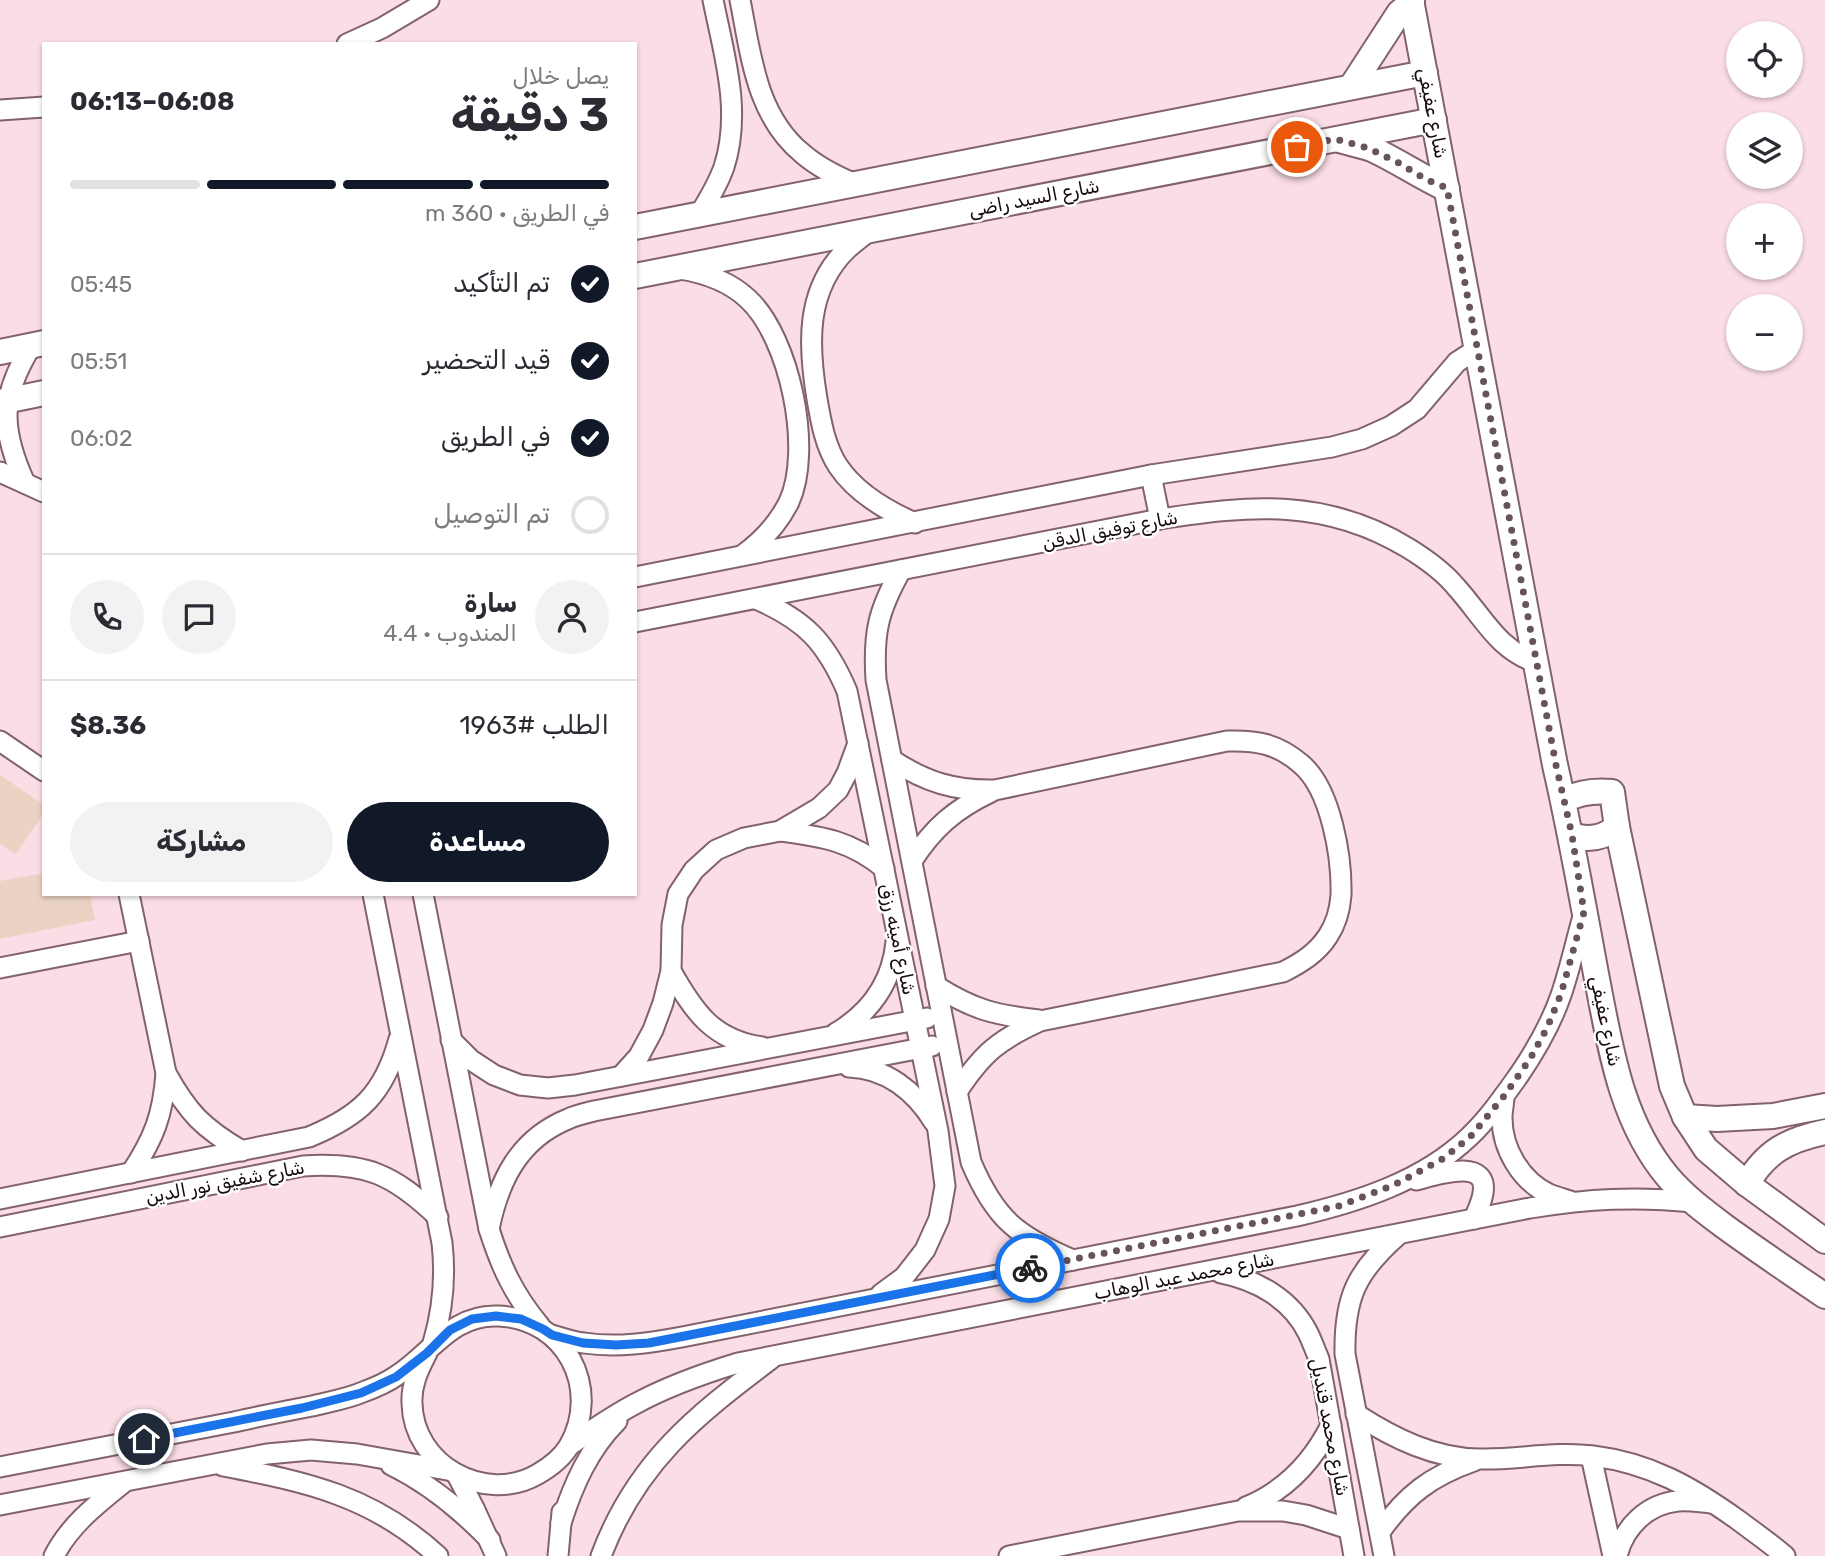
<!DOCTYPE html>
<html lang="ar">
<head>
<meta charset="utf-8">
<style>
  :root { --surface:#fff; --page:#f2f2f3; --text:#2b2b33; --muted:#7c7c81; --line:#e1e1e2; --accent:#111827 }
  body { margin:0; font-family:Rubik,"Noto Naskh Arabic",sans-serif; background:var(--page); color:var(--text); direction:rtl; height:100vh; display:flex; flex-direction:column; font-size:26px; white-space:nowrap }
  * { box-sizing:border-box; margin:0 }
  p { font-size:23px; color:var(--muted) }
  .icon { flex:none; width:38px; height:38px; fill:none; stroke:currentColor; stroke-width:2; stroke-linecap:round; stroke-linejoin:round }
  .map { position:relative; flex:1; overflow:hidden; direction:ltr }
  .side { position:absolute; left:42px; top:42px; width:595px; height:854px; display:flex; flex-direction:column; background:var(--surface); border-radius:0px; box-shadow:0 2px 5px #0004; direction:rtl }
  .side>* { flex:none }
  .controls { position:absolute; left:1726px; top:21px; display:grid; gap:14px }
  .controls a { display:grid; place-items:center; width:77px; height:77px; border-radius:50%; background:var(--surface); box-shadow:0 2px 5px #0004; font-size:35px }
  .pin { position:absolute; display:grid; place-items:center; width:60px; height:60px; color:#fff; margin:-30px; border:4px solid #fff; border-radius:50%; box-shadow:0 2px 7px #0007 }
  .courier { position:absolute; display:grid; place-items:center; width:70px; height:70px; margin:-35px; border:5px solid #1a73e8; border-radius:50%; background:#fff; color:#222; box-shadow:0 2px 9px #0007 }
  .overview em { font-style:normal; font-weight:700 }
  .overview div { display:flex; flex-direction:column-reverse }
  .overview { display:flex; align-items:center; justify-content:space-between; height:119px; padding:0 28px }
  h1 { font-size:46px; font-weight:700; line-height:52px }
  .bar { display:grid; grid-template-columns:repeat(4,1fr); gap:10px 7px; align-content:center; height:84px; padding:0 28px }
  .bar i { height:9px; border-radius:5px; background:var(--line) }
  .bar .active { background:var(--accent) }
  .bar p { grid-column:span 4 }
  .line { display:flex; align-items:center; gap:18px; padding:0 28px; border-top:2px solid var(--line) }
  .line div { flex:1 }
  .round { display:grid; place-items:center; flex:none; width:74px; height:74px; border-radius:37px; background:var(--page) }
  ol { padding:0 28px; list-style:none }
  li { display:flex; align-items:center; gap:21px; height:77px }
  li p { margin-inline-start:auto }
  li .icon { padding:7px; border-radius:50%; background:var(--accent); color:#fff; stroke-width:4 }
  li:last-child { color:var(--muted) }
  li i { width:38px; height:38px; border:4px solid var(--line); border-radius:50% }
  .primary-button { display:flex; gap:14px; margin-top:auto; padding:14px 28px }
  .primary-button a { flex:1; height:80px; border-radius:42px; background:var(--accent); color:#fff; font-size:28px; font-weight:700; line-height:80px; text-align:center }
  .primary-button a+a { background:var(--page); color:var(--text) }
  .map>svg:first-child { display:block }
  .green { fill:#ebd3c4 }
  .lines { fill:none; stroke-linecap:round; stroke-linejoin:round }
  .minor-casing { stroke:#82626b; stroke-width:23 }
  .tertiary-casing { stroke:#82626b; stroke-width:28 }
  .minor { stroke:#fff; stroke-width:19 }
  .tertiary { stroke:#fff; stroke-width:24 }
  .done { stroke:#67545a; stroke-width:7; stroke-dasharray:0 12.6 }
  .route { stroke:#1a73e8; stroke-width:9 }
  .labels { text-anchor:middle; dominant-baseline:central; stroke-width:5; stroke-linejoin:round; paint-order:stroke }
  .street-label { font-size:19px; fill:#170b0f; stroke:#fff }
</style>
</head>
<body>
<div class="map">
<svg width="1825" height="1556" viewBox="0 0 1825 1556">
  <rect width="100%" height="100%" fill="#fbdde5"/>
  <g class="green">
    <polygon points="0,775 44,805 44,813 16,854 0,844"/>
    <polygon points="44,873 44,894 90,894 95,920 0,939 0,881"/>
  </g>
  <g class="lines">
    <defs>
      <g id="minor">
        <path d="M740,0C751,55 756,116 803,154C818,167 836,176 855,184"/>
        <polyline points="347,44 382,28 429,0"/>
        <polyline points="0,110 44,107"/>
        <path d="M699,215C709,199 718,184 724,167C742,111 724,55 713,0"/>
        <path d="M869,231C862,237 855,242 848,248C805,289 808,345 817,399C821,422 825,446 838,466C856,493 885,510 915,523"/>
        <path d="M680,269C705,273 729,281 748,299C790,338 813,450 789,502C778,524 763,540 744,554"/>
        <polyline points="0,472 44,492"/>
        <polyline points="1151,475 1160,519"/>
        <path d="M25,483C0,428 0,396 32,345"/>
        <path d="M901,570C878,611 873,633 876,680L971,1162C995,1219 1017,1236 1073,1260"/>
        <polyline points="635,577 1151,475 1332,447 1362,439 1391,426 1417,409 1457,362 1477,349"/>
        <path d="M756,599C805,620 826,642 847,691L938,1131L945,1186L939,1219L925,1250L904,1277L881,1294"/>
        <path d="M635,622L1160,519C1250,505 1326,498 1408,548C1426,559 1444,572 1457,588C1484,618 1497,649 1537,663"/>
        <polyline points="0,741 44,771"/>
        <path d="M892,760C926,782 954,791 995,790L1227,741C1257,740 1278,744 1301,764C1331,789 1342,857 1341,895C1340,909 1336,924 1328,936C1317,953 1301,963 1283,972L1040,1021C998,1040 982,1054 957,1092"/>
        <path d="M780,831C823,837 849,840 884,868"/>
        <path d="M912,861C933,828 955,809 991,792"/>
        <path d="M129,894L166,1073C163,1115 154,1138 131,1173"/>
        <path d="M373,894L442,1243C446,1278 443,1309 433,1343"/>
        <path d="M423,894L489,1229C501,1267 514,1295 540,1326"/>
        <polyline points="0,968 139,941"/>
        <path d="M671,971C694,1012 713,1040 762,1047"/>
        <path d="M936,986C974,1010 995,1015 1039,1020"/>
        <path d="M836,1033C870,1013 892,982 896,942"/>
        <polyline points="451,1040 471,1060 494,1075 520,1085 548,1088 575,1085 927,1018"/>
        <path d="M849,1067C886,1068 915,1091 934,1122"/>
        <path d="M166,1073C188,1113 203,1128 242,1151"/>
        <polyline points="621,1076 639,1056 653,1030 663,1003 671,971 672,925 678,894 694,870 716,850 744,838 780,831 819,808 838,790 847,773 858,743"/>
        <path d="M1504,1096C1504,1103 1502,1111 1502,1118C1502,1149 1521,1181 1549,1194C1556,1197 1564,1199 1570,1201"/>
        <path d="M1416,1180C1433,1176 1489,1156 1483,1193C1482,1202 1477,1211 1474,1219"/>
        <path d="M0,1199L309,1137C360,1116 384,1094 399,1039"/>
        <path d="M0,1227L303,1166C366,1162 393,1174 438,1217"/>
        <path d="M489,1229C499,1180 519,1139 568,1119C576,1115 586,1113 594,1111L932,1046"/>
        <path d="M1221,1273C1257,1280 1291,1299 1308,1333C1312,1341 1315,1350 1319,1359L1354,1556"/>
        <path d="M552,1335C562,1338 573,1342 584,1343C617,1348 650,1343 682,1337L1297,1216C1358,1202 1423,1181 1469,1137C1488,1119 1504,1096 1519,1075C1536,1050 1551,1024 1561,995C1570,969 1576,940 1584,913"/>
        <path d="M1356,1414C1393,1438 1435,1459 1480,1459C1518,1460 1554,1451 1593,1456C1650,1463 1692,1487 1738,1520C1754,1532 1770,1543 1785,1556"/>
        <path d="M570,1445C591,1431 612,1416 635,1404C668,1386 702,1374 738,1363L1530,1208C1589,1199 1634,1196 1693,1202"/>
        <polyline points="1591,1456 1613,1556"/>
        <path d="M391,1465C430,1484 461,1510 490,1540"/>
        <path d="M223,1466C307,1482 373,1496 438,1556"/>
        <path d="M0,1467C78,1452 156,1437 234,1422C260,1416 286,1411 312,1406C328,1402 347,1399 363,1392C374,1388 386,1383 396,1376C431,1354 451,1314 498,1316C565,1318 602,1388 569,1446C562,1458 550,1467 538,1474C485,1505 413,1465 412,1403C411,1384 419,1369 427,1353"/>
        <polyline points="457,1475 474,1508 496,1556"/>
        <polyline points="0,1505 267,1454 311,1450 357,1454 447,1470"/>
        <path d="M1246,1507C1285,1491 1312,1463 1331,1425"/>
        <path d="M561,1523C573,1485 589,1449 617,1421"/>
        <path d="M1380,1532C1406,1495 1431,1476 1474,1461"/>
        <path d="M54,1556C70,1525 96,1505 122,1484"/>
        <polyline points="558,1556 562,1512"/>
        <path d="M601,1556C636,1463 694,1417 771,1359"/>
        <polyline points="1009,1556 1238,1511 1283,1511 1306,1515 1349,1529"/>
        <path d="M1384,1556L1345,1354C1344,1298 1356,1272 1398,1235"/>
        <path d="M1617,1556C1624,1527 1647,1504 1678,1501C1688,1500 1700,1502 1711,1503"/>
      </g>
      <g id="tertiary">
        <path d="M1411,0L1555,765C1571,834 1583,904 1596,974C1610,1045 1620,1120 1668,1177C1684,1196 1704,1211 1724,1226C1757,1250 1791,1273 1825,1296"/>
        <polyline points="1351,87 1399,13 1412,2"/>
        <path d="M1339,140C1350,143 1361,145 1372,149C1398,161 1421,177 1447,189"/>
        <polyline points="635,227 1425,73"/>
        <polyline points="635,276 1434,120"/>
        <polyline points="0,352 44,343"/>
        <polyline points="0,402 44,393"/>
        <path d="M1564,800C1580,792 1594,790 1612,792L1617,827L1672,1086L1685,1117L1706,1149L1747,1184L1825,1241"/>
        <path d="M1572,835C1589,841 1603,838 1617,827"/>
        <polyline points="1685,1117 1717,1119 1773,1116 1825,1106"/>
        <path d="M1747,1184C1766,1151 1788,1140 1825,1132"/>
      </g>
    </defs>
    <use href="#minor" class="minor-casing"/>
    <use href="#tertiary" class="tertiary-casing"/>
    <use href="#minor" class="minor"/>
    <use href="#tertiary" class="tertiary"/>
  </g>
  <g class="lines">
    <polyline class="done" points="1030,1268 1339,1206 1394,1185 1444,1158 1471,1136 1504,1096 1530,1059 1547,1028 1561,994 1584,912 1572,835 1556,765 1447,188 1427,180 1399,163 1368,148 1335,139 1297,147"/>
    <polyline class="route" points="144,1439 302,1408 361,1393 396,1377 427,1353 450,1330 472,1319 496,1316 521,1319 543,1329 552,1335 583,1343 616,1345 649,1343 1030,1268"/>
  </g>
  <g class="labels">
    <g class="street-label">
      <text transform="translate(1433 113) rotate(79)">شارع عفيفي</text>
      <text transform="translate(1034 198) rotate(-11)">شارع السيد راضى</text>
      <text transform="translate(1110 530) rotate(-11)">شارع توفيق الدقن</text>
      <text transform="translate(898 939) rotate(78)">شارع أمينه رزق</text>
      <text transform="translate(1606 1021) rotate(78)">شارع عفيفي</text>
      <text transform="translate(225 1182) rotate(-11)">شارع شفيق نور الدين</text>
      <text transform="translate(1184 1276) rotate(-11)">شارع محمد عبد الوهاب</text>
      <text transform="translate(1330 1427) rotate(79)">شارع محمد قنديل</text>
    </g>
  </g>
</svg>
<div class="controls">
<a><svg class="icon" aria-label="locate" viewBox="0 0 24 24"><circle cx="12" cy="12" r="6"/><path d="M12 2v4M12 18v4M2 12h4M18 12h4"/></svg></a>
<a><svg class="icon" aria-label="layers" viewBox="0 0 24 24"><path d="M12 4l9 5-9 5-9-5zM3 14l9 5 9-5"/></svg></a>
<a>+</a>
<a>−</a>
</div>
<div class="pin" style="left:1297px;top:147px;background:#ea580c"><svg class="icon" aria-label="bag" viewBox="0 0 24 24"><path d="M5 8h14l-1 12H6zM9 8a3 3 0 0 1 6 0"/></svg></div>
<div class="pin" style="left:144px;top:1439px;background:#1f2937"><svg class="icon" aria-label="home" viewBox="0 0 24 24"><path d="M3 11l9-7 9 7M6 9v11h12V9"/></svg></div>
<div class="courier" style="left:1030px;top:1268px"><svg class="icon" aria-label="bike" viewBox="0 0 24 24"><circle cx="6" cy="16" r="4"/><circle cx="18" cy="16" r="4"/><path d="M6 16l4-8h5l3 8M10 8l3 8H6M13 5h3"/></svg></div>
<section class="side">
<div class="overview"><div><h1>3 دقيقة</h1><p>يصل خلال</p></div><em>06:08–06:13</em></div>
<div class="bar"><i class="active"></i><i class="active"></i><i class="active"></i><i></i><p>في الطريق · 360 m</p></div>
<ol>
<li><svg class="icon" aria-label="check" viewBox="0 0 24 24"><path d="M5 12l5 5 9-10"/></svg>تم التأكيد<p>05:45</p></li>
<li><svg class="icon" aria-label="check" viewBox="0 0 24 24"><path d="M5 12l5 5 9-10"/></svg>قيد التحضير<p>05:51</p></li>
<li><svg class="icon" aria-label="check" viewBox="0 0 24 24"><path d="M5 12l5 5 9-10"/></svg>في الطريق<p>06:02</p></li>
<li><i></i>تم التوصيل</li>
</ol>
<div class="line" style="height:126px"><a class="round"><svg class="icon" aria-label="person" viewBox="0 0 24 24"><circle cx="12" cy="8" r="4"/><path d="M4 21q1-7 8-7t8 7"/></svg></a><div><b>سارة</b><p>المندوب · 4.4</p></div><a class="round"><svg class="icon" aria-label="chat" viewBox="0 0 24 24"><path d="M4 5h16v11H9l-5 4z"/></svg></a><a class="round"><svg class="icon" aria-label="phone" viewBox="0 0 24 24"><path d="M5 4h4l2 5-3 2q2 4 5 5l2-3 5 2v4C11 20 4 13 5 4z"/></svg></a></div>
<div class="line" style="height:91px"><div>الطلب #1963</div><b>$8.36</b></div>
<div class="primary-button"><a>مساعدة</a><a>مشاركة</a></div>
</section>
</div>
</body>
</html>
